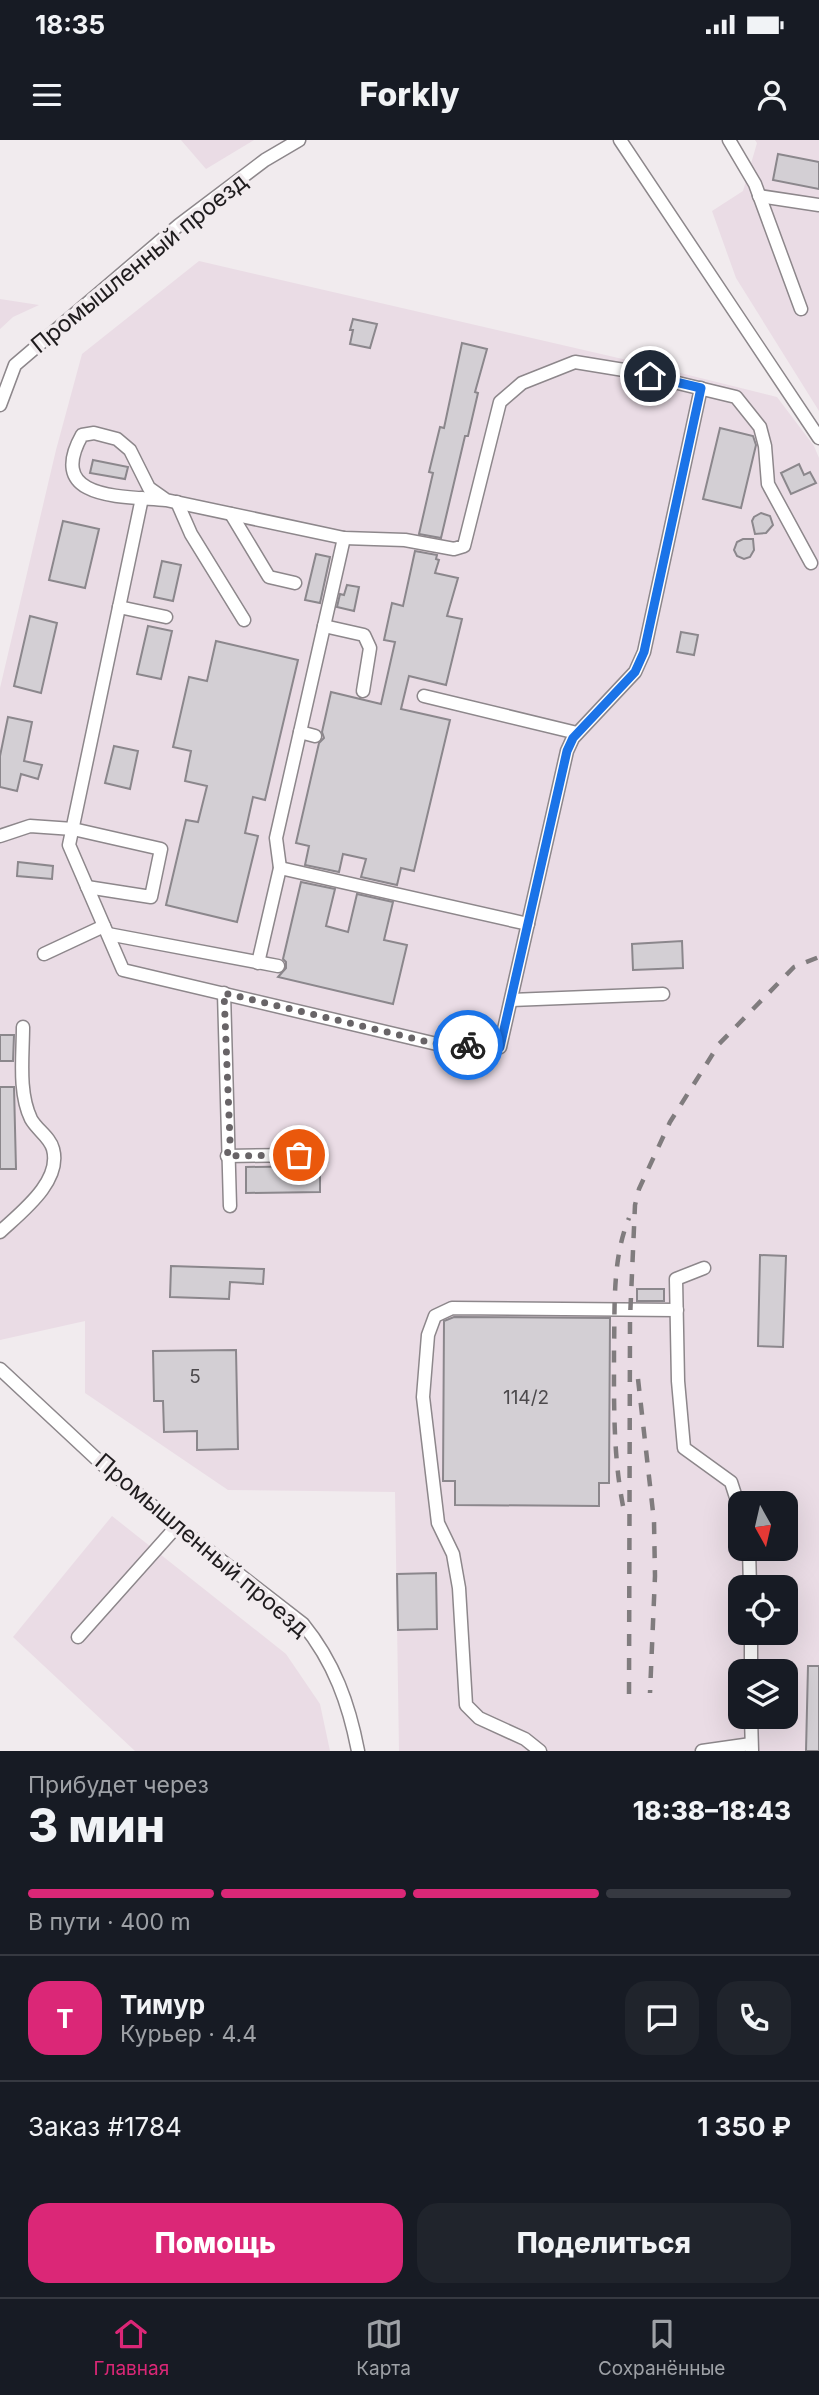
<!DOCTYPE html>
<html lang="ru">
<head>
<meta charset="utf-8">
<style>
  :root { --surface:#171b24; --page:#20242c; --text:#f1f3f6; --muted:#9ea1a6; --line:#363941; --accent:#db2777 }
  body { margin:0; font-family:Inter,sans-serif; background:var(--page); color:var(--text); height:100vh; display:flex; flex-direction:column; font-size:26px; white-space:nowrap }
  * { box-sizing:border-box; margin:0 }
  p { font-size:23px; color:var(--muted) }
  .icon { flex:none; width:38px; height:38px; fill:none; stroke:currentColor; stroke-width:2; stroke-linecap:round; stroke-linejoin:round }
  .map { position:relative; height:1611px; overflow:hidden }
  .drawer { display:flex; flex-direction:column; background:var(--surface); flex:1 }
  .drawer>* { flex:none }
  .needle { width:46px; rotate:172deg }
  .controls { position:absolute; left:728px; top:1351px; display:grid; gap:14px }
  .controls a { display:grid; place-items:center; width:70px; height:70px; border-radius:14px; background:var(--surface); box-shadow:0 7px 28px #0002; font-size:35px }
  .pin { position:absolute; display:grid; place-items:center; width:60px; height:60px; color:#fff; margin:-30px; border:4px solid #fff; border-radius:50%; box-shadow:0 2px 7px #0007 }
  .courier { position:absolute; display:grid; place-items:center; width:70px; height:70px; margin:-35px; border:5px solid #1a73e8; border-radius:50%; background:#fff; color:#222; box-shadow:0 2px 9px #0007 }
  .summary em { font-style:normal; font-weight:800 }
  .summary div { display:flex; flex-direction:column-reverse }
  .summary { display:flex; align-items:center; justify-content:space-between; height:119px; padding:0 28px }
  h1 { font-size:46px; font-weight:800; line-height:52px }
  .bar { display:grid; grid-template-columns:repeat(4,1fr); gap:10px 7px; align-content:center; height:84px; padding:0 28px }
  .bar i { height:9px; border-radius:5px; background:var(--line) }
  .bar .current { background:var(--accent) }
  .bar p { grid-column:span 4 }
  .line { display:flex; align-items:center; gap:18px; padding:0 28px; border-top:2px solid var(--line) }
  .line div { flex:1 }
  .round { display:grid; place-items:center; flex:none; width:74px; height:74px; border-radius:21px; background:var(--page) }
  .button { display:flex; gap:14px; margin-top:auto; padding:14px 28px }
  .button a { flex:1; height:80px; border-radius:21px; background:var(--accent); color:#fff; font-size:28px; font-weight:800; line-height:80px; text-align:center }
  .button a+a { background:var(--page); color:var(--text) }
  .status { display:flex; justify-content:space-between; align-items:center; height:49px; padding:0 35px; background:var(--surface); direction:ltr }
  .status svg { height:19px; fill:currentColor }
  header { display:flex; justify-content:space-between; align-items:center; height:91px; padding:0 28px; background:var(--surface); font-size:32px; font-weight:800 }
  .menu { display:flex; justify-content:space-around; align-items:center; height:98px; border-top:2px solid var(--line); background:var(--surface); font-size:19px; color:var(--muted) }
  .menu a { display:grid; justify-items:center; gap:4px }
  .menu .current { color:var(--accent) }
  .map>svg:first-child { display:block }
  .built { fill:#eadce5; fill-rule:evenodd }
  .building { fill:#d3cfd4; stroke:#8b878c; stroke-width:2 }
  .lines { fill:none; stroke-linecap:round; stroke-linejoin:round }
  .minor-casing { stroke:#8d878b; stroke-width:15 }
  .minor { stroke:#fff; stroke-width:12 }
  .rail { stroke:#807c7e; stroke-width:4.5; stroke-dasharray:12 12; stroke-linecap:butt }
  .done { stroke:#686467; stroke-width:7; stroke-dasharray:0 12.6 }
  .route { stroke:#1a73e8; stroke-width:9 }
  .labels { text-anchor:middle; dominant-baseline:central; stroke-width:7; stroke-linejoin:round; paint-order:stroke }
  .number-label { font-size:19px; fill:#4c494c }
  .street-label { font-size:23px; fill:#1f1c1e; stroke:#f1ebee }
</style>
</head>
<body>
<div class="status"><b>18:35</b><svg viewBox="0 0 49 12"><path d="M0 12V9h3v3zM5 12V6h3v6zM10 12V3h3v9zM15 12V0h3v12zM26 1h20v11H26zM47 4h2v5h-2z"/></svg></div>
<header><svg class="icon" aria-label="menu" viewBox="0 0 24 24"><path d="M4 6h16M4 12h16M4 18h16"/></svg>Forkly<svg class="icon" aria-label="person" viewBox="0 0 24 24"><circle cx="12" cy="8" r="4"/><path d="M4 21q1-7 8-7t8 7"/></svg></header>
<div class="map">
<svg width="819" height="1611" viewBox="0 0 819 1611">
  <rect width="100%" height="100%" fill="#f1ebee"/>
  <g class="built">
    <polygon points="181,0 254,0 206,29"/>
    <polygon points="755,0 819,0 819,271 736,138 712,71 743,51 757,3"/>
    <path d="M199,121L640,223L777,257L814,306L819,318V1611H399L395,1352L228,1350L85,1253V1181L0,1200V548L56,310L82,214ZM740,1363H786V1409H740ZM740,1447H786V1493H740ZM740,1531H786V1577H740Z"/>
    <polygon points="0,159 39,165 13,177 0,189"/>
    <polygon points="112,1376 286,1514 320,1564 330,1611 135,1611 13,1497"/>
  </g>
  <g class="building">
    <polygon points="778,14 819,22 819,49 773,40"/>
    <polygon points="353,179 377,184 370,208 350,204 353,190 350,190"/>
    <polygon points="462,203 487,209 475,252 478,253 468,296 465,296 441,398 419,394 433,333 429,332 440,287 444,288"/>
    <polygon points="720,288 753,296 756,305 741,368 703,359"/>
    <polygon points="93,320 128,327 125,339 90,333"/>
    <polygon points="799,324 804,335 810,332 816,343 791,354 781,333"/>
    <polygon points="761,373 770,376 773,385 766,393 755,394 752,381 754,377"/>
    <polygon points="63,381 99,389 85,448 49,440"/>
    <polygon points="753,399 754,410 750,417 744,419 737,416 734,410 737,402 743,399"/>
    <polygon points="415,411 437,415 436,419 439,420 435,433 458,438 447,476 462,479 446,545 409,536 401,569 450,580 414,731 401,728 397,745 361,737 366,719 343,714 339,732 305,725 309,706 296,703 319,603 324,598 322,592 331,552 381,564 395,502 384,500 392,463 403,466"/>
    <polygon points="316,414 330,417 320,463 305,460"/>
    <polygon points="162,421 181,425 173,461 154,457"/>
    <polygon points="347,445 359,447 354,471 337,467 340,454 344,455"/>
    <polygon points="30,476 57,483 41,553 14,546"/>
    <polygon points="148,486 172,491 161,539 137,534"/>
    <polygon points="681,492 698,495 694,515 677,512"/>
    <polygon points="216,501 298,520 265,660 253,657 245,693 258,696 237,782 166,765 186,680 198,682 207,646 185,641 191,611 173,607 189,537 207,541"/>
    <polygon points="8,577 32,582 24,621 42,625 38,639 21,634 17,651 0,647 0,616"/>
    <polygon points="114,606 138,611 130,649 105,643"/>
    <polygon points="18,722 53,726 52,739 17,736"/>
    <polygon points="301,742 335,749 326,786 348,792 357,754 393,762 384,800 407,805 393,864 278,837 286,828 286,822 283,819"/>
    <polygon points="682,801 683,828 633,830 632,804"/>
    <polygon points="0,895 14,895 13,921 0,921"/>
    <polygon points="0,947 14,947 16,1029 0,1029"/>
    <polygon points="320,1026 320,1052 246,1053 246,1027"/>
    <polygon points="760,1115 786,1116 783,1207 758,1206"/>
    <polygon points="171,1126 264,1129 263,1144 230,1142 229,1159 170,1157"/>
    <rect x="637" y="1149" width="27" height="12"/>
    <polygon points="454,1177 610,1178 609,1343 599,1343 599,1366 455,1365 455,1341 443,1341 444,1181"/>
    <polygon points="236,1210 238,1309 197,1310 197,1291 164,1292 163,1261 154,1261 153,1211"/>
    <polygon points="436,1433 437,1489 398,1490 397,1434"/>
    <polygon points="808,1526 819,1526 819,1611 806,1611"/>
  </g>
  <g class="lines">
    <defs>
      <g id="minor">
        <polyline points="620,0 819,298"/>
        <polyline points="729,0 755,44 801,169"/>
        <polyline points="759,56 819,65"/>
        <polyline points="0,265 15,225 179,85 265,20 299,0"/>
        <polyline points="142,358 69,705 123,830 441,905 500,907 567,611 573,598 635,532 644,512 701,248"/>
        <path d="M166,360C124,356 45,361 82,295L94,293L117,299L130,310L149,348L166,360L344,398L405,400L454,409L464,406L500,262L522,243L575,222L624,230L736,257L760,287L765,306L768,344L811,423"/>
        <polyline points="177,362 191,394 244,480"/>
        <polyline points="231,374 269,437 295,443"/>
        <polyline points="119,467 166,477"/>
        <polyline points="324,486 364,495 370,508 363,551"/>
        <polyline points="424,556 577,593"/>
        <polyline points="300,592 315,596"/>
        <polyline points="0,696 30,686 73,689 161,709 151,757 87,747"/>
        <polyline points="280,728 528,784"/>
        <polyline points="108,794 278,826"/>
        <polyline points="44,814 104,786"/>
        <polyline points="258,823 280,728 276,698 344,398"/>
        <polyline points="224,853 230,1066"/>
        <polyline points="511,860 663,854"/>
        <polyline points="227,1016 299,1015"/>
        <path d="M0,1092C20,1073 62,1042 53,1009C50,997 37,990 31,979C18,952 23,916 23,887"/>
        <polyline points="704,1128 676,1139 678,1241 684,1308 731,1342 740,1370"/>
        <path d="M0,1229L103,1325L177,1386L303,1484C334,1522 349,1564 358,1611"/>
        <polyline points="749,1409 750,1447"/>
        <polyline points="751,1493 751,1531"/>
        <polyline points="78,1497 177,1386"/>
        <polyline points="751,1577 752,1611"/>
        <polyline points="540,1611 525,1599 479,1578 466,1565 459,1448 453,1414 438,1383 423,1257 428,1195 435,1176 452,1168 677,1170"/>
        <polyline points="702,1611 751,1604"/>
      </g>
    </defs>
    <use href="#minor" class="minor-casing"/>
    <use href="#minor" class="minor"/>
    <g class="rail">
      <polyline points="638,1239 654,1381 655,1436 650,1553"/>
      <path d="M623,1366C613,1314 614,1263 614,1211C615,1167 612,1119 629,1078"/>
      <polyline points="629,1554 630,1179 635,1065 639,1049 670,982 719,904 794,827 819,817"/>
    </g>
  </g>
  <g class="lines">
    <polyline class="done" points="299,1015 227,1016 230,1000 224,853 441,905 468,905"/>
    <polyline class="route" points="468,905 500,907 567,611 573,598 635,532 644,512 701,248 650,236"/>
  </g>
  <g class="labels">
    <g class="number-label">
      <text x="195" y="1236">5</text>
      <text x="526" y="1257">114/2</text>
    </g>
    <g class="street-label">
      <text transform="translate(139 123) rotate(-39)">Промышленный проезд</text>
      <text transform="translate(202 1405) rotate(40)">Промышленный проезд</text>
    </g>
  </g>
</svg>
<div class="controls">
<a><svg class="needle" viewBox="-14 -14 28 28"><path d="M0-13l5 13h-10z" fill="#e53935"/><path d="M0 13l5-13h-10z" fill="#9ea1a6"/></svg></a>
<a><svg class="icon" aria-label="locate" viewBox="0 0 24 24"><circle cx="12" cy="12" r="6"/><path d="M12 2v4M12 18v4M2 12h4M18 12h4"/></svg></a>
<a><svg class="icon" aria-label="layers" viewBox="0 0 24 24"><path d="M12 4l9 5-9 5-9-5zM3 14l9 5 9-5"/></svg></a>
</div>
<div class="pin" style="left:299px;top:1015px;background:#ea580c"><svg class="icon" aria-label="bag" viewBox="0 0 24 24"><path d="M5 8h14l-1 12H6zM9 8a3 3 0 0 1 6 0"/></svg></div>
<div class="pin" style="left:650px;top:236px;background:#1f2937"><svg class="icon" aria-label="home" viewBox="0 0 24 24"><path d="M3 11l9-7 9 7M6 9v11h12V9"/></svg></div>
<div class="courier" style="left:468px;top:905px"><svg class="icon" aria-label="bike" viewBox="0 0 24 24"><circle cx="6" cy="16" r="4"/><circle cx="18" cy="16" r="4"/><path d="M6 16l4-8h5l3 8M10 8l3 8H6M13 5h3"/></svg></div>
</div>
<section class="drawer">
<div class="summary"><div><h1>3 мин</h1><p>Прибудет через</p></div><em>18:38–18:43</em></div>
<div class="bar"><i class="current"></i><i class="current"></i><i class="current"></i><i></i><p>В пути · 400 m</p></div>
<div class="line" style="height:126px"><b class="round" style="background:var(--accent);color:#fff">Т</b><div><b>Тимур</b><p>Курьер · 4.4</p></div><a class="round"><svg class="icon" aria-label="chat" viewBox="0 0 24 24"><path d="M4 5h16v11H9l-5 4z"/></svg></a><a class="round"><svg class="icon" aria-label="phone" viewBox="0 0 24 24"><path d="M5 4h4l2 5-3 2q2 4 5 5l2-3 5 2v4C11 20 4 13 5 4z"/></svg></a></div>
<div class="line" style="height:91px"><div>Заказ #1784</div><b>1 350 ₽</b></div>
<div class="button"><a>Помощь</a><a>Поделиться</a></div>
</section>
<nav class="menu">
<a class="current"><svg class="icon" aria-label="home" viewBox="0 0 24 24"><path d="M3 11l9-7 9 7M6 9v11h12V9"/></svg>Главная</a>
<a><svg class="icon" aria-label="map" viewBox="0 0 24 24"><path d="M3 6l6-2 6 2 6-2v14l-6 2-6-2-6 2zM9 4v14M15 6v14"/></svg>Карта</a>
<a><svg class="icon" aria-label="saved" viewBox="0 0 24 24"><path d="M7 4h10v16l-5-4-5 4z"/></svg>Сохранённые</a>
</nav>
</body>
</html>
